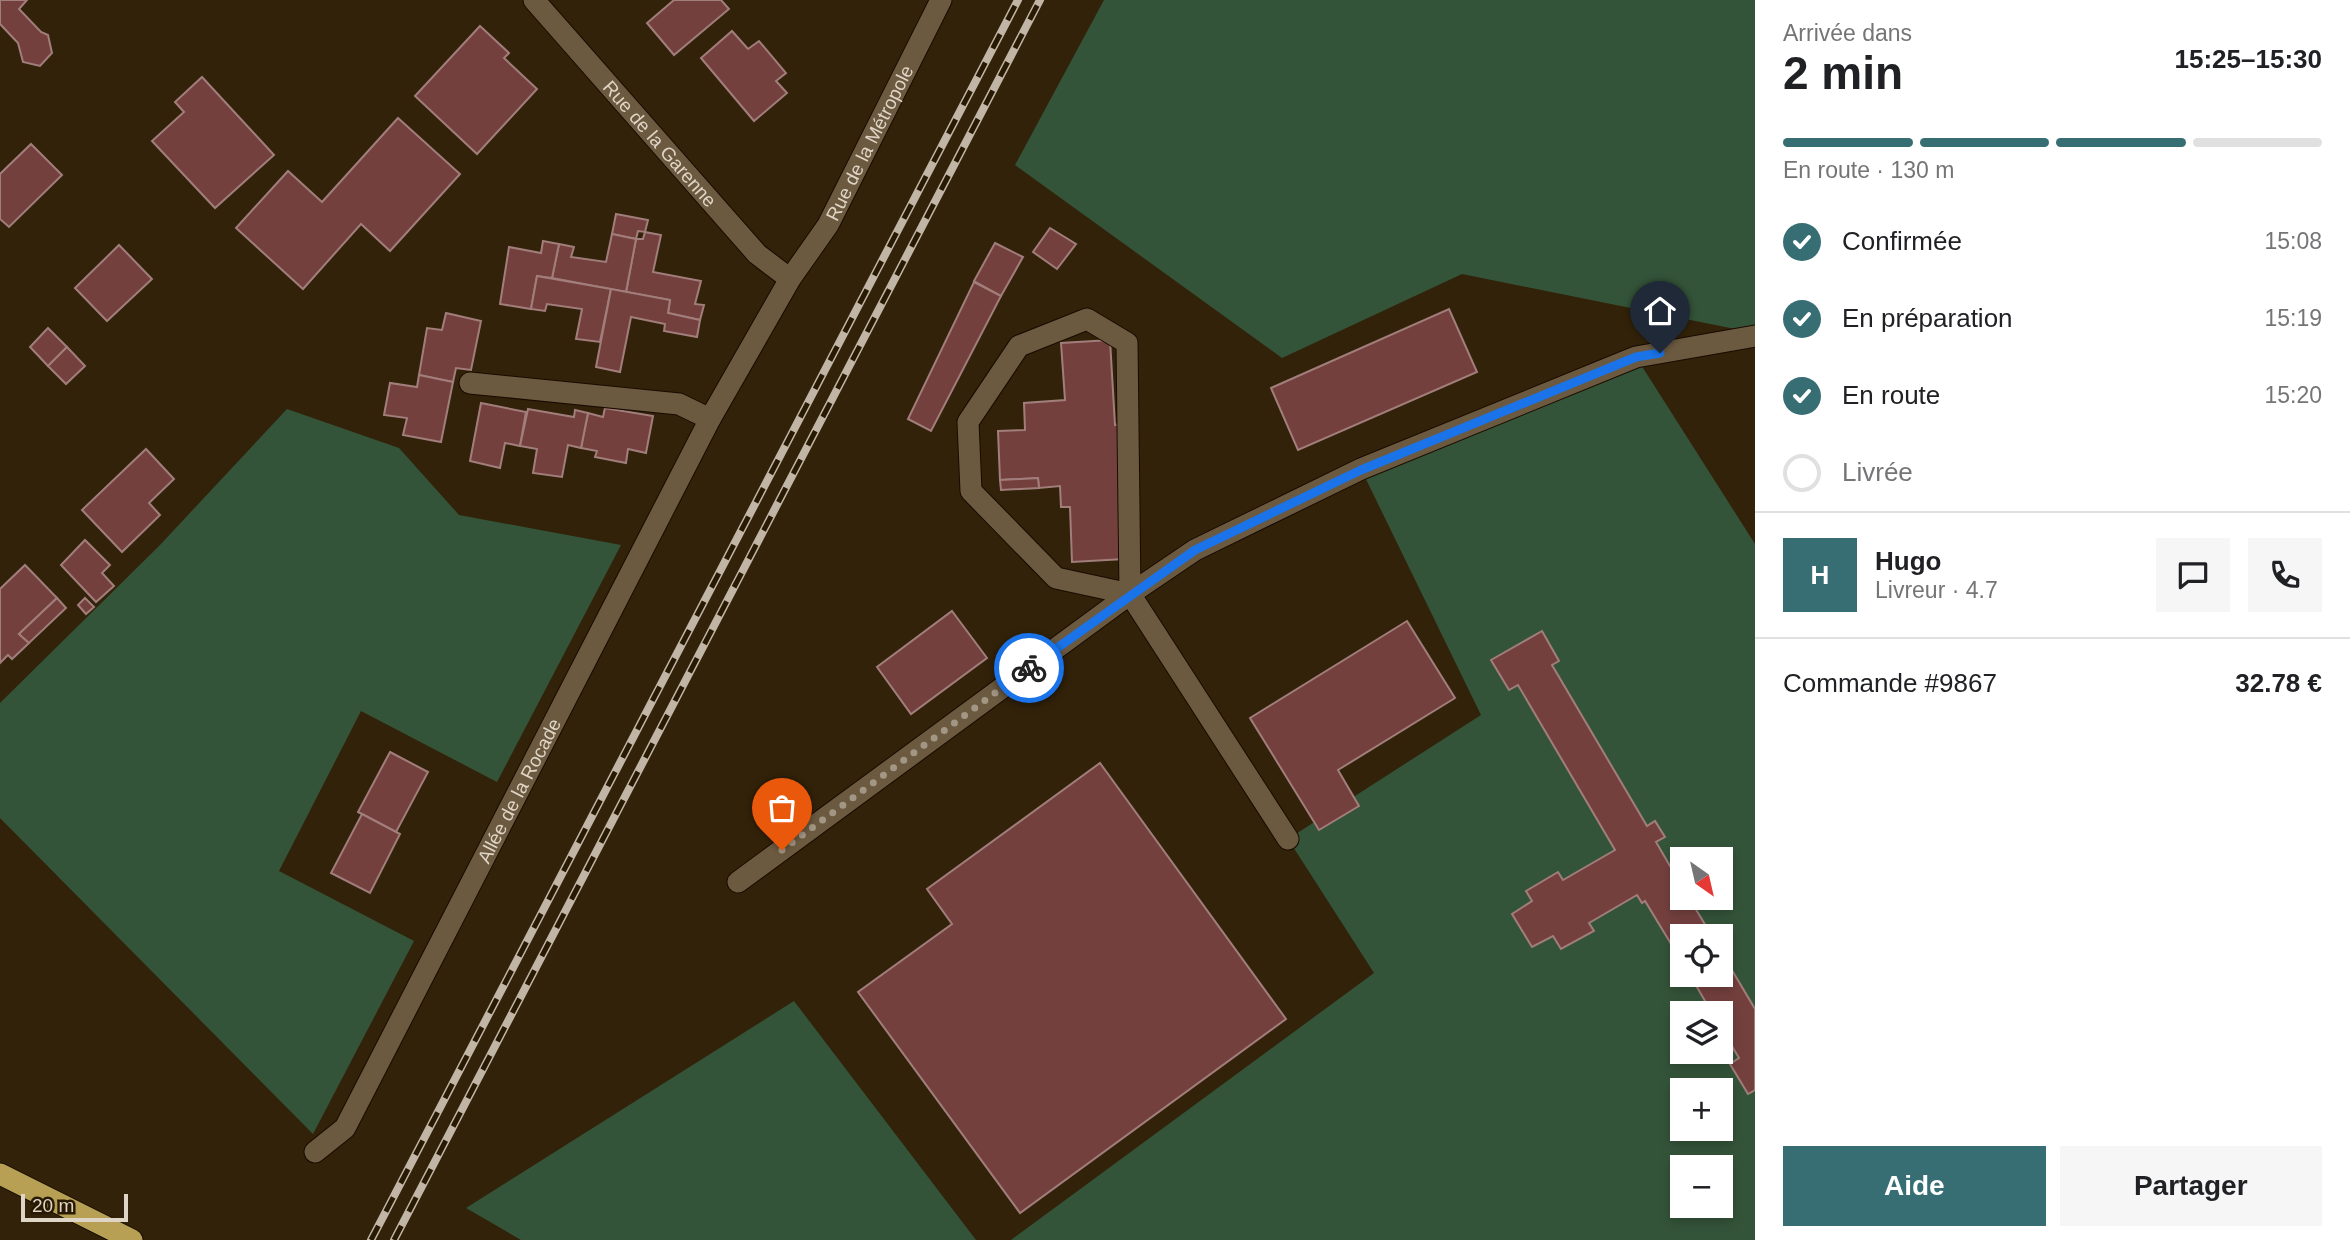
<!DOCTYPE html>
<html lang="fr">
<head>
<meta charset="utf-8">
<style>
  :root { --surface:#fff; --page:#f6f6f6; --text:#202124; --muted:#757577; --line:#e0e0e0; --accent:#366e73 }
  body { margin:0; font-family:Arial,sans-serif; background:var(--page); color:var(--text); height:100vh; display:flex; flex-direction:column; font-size:26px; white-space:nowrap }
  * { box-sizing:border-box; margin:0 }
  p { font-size:23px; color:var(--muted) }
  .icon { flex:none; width:38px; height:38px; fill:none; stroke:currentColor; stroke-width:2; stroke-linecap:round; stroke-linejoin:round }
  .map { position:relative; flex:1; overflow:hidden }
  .panel { display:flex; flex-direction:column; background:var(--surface); width:595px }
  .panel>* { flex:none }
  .needle { width:46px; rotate:146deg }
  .tools { position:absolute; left:1670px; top:847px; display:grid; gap:14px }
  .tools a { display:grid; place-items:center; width:63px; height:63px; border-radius:0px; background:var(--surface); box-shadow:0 4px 10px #0003; font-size:35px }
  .scale { position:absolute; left:21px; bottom:18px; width:107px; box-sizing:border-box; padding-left:7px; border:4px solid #dfd5c6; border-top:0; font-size:19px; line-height:24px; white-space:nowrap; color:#dfd5c6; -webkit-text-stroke:5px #281902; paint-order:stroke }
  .pin { position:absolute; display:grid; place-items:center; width:60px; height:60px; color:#fff; margin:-72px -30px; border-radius:50% 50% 50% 0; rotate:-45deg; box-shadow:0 0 7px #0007 }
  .pin .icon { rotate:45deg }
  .courier { position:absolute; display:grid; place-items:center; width:70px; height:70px; margin:-35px; border:5px solid #1a73e8; border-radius:50%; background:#fff; color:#222; box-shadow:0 2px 9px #0007 }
  .overview em { font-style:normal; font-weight:800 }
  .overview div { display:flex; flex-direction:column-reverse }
  .overview { display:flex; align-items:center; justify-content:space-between; height:119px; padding:0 28px }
  h1 { font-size:46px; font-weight:800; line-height:52px }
  .bar { display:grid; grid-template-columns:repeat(4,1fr); gap:10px 7px; align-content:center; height:84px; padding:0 28px }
  .bar i { height:9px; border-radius:5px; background:var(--line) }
  .bar .selected { background:var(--accent) }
  .bar p { grid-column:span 4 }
  .line { display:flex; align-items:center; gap:18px; padding:0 28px; border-top:2px solid var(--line) }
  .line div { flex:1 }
  .round { display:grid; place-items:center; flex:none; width:74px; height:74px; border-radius:0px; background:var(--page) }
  ol { padding:0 28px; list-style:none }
  li { display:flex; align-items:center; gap:21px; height:77px }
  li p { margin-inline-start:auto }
  li .icon { padding:7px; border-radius:50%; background:var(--accent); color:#fff; stroke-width:4 }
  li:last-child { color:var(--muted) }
  li i { width:38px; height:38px; border:4px solid var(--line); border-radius:50% }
  .cta { display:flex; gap:14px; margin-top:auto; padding:14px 28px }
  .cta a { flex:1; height:80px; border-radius:0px; background:var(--accent); color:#fff; font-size:28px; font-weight:800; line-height:80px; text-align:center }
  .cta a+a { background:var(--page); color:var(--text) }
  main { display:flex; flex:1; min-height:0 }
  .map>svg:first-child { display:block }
  .green { fill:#345439; fill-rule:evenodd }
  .building { fill:#74403e; stroke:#a17e7b; stroke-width:2 }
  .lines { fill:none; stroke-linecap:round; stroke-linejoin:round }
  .minor-casing { stroke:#190b00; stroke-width:23 }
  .highway-casing { stroke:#190b00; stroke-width:23 }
  .minor { stroke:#6c5a40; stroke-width:21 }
  .highway { stroke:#b7a054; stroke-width:21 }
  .rail-casing { stroke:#c1b5a5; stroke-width:8 }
  .rail { stroke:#281902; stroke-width:5; stroke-dasharray:16; stroke-linecap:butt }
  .done { stroke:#a29684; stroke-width:7; stroke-dasharray:0 12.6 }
  .route { stroke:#1a73e8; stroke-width:9 }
  .labels { text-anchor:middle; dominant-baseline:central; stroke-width:6; stroke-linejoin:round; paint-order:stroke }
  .street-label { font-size:19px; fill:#dfd5c6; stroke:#281902 }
</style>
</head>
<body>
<main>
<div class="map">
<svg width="1755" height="1240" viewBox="0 0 1755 1240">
  <rect width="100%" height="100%" fill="#322209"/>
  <g class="green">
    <polygon points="1104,0 1755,0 1755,333 1462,274 1282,358 1015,165"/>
    <path d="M1636,357L1755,544V1240H1011L1374,973L1288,839L1481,715L1361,469ZM1682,859H1720V898H1682ZM1682,936H1720V975H1682ZM1682,1013H1720V1052H1682ZM1682,1090H1720V1129H1682ZM1682,1167H1720V1206H1682Z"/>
    <polygon points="287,409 399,448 459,515 621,545 497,782 361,711 279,871 414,941 313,1134 0,818 0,703 160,545"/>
    <polygon points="794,1001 976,1240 521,1240 466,1208"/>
  </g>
  <g class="building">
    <polygon points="0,0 27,0 19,9 41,32 48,35 52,53 40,66 23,62 18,43 0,24"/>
    <polygon points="674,0 721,0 729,9 674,55 647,23"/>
    <polygon points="480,26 509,53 504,58 537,89 477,154 415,96"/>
    <polygon points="732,31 748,49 759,41 786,73 776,81 787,93 754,121 701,58"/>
    <polygon points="202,77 274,155 215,208 152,141 184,112 175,102"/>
    <polygon points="398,118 460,174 390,251 361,224 303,289 236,228 288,171 322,202"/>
    <polygon points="31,144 62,175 9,227 0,219 0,174"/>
    <polygon points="616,214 648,220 645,232 638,231 636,239 612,234"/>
    <polygon points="1050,228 1076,244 1057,269 1033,252"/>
    <polygon points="645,232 661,235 653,272 701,281 695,304 704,305 700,320 668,313 670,300 626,292 636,239 643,239"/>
    <polygon points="612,234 636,239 626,292 552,278 559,244 574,247 571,257 606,262"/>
    <polygon points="543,241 559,244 552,278 537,276 531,309 500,304 509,247 541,253"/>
    <polygon points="995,243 1023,257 1001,296 974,281"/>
    <polygon points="119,245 152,279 107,321 75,288"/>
    <polygon points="537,276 611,289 600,342 576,339 582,309 547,304 545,311 531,309"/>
    <polygon points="974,282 1001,296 931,431 908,419"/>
    <polygon points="611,289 670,300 668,313 700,320 697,337 664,331 665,324 631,317 620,372 596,367"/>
    <polygon points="1449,309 1477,372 1298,450 1271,388"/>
    <polygon points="446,313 481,321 471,370 456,368 453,382 419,375 427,328 442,330"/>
    <polygon points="48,328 67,347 48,366 30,347"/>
    <polygon points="1110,340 1115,425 1122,424 1124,559 1072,562 1070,507 1061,507 1060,486 1039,488 1038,478 1000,480 998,431 1025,430 1024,403 1065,400 1061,343"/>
    <polygon points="67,347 85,366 66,384 48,366"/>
    <polygon points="419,375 453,382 441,442 403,435 407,418 384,415 390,383 417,387"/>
    <polygon points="481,403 526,412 520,446 505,443 500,468 470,461"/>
    <polygon points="605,408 653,416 646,453 628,449 626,463 595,457 597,451 581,448 588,413 603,417"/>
    <polygon points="528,409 574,417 575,410 588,413 581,448 568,445 562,477 533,473 537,449 520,446"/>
    <polygon points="146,449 174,479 149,503 160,515 122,552 82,510"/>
    <polygon points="1038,478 1039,488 1001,490 1000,480"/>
    <polygon points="85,540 110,565 102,573 114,586 96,602 61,565"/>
    <polygon points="25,565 57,598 19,634 29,643 12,659 8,655 0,663 0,589"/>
    <polygon points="57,598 66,608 29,643 19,634"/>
    <polygon points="85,598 94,607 86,614 78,605"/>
    <polygon points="952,611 987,658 911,714 877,667"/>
    <polygon points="1407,621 1455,698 1338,770 1359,806 1319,830 1250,718"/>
    <polygon points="1542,631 1559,661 1552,665 1647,826 1655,821 1665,837 1656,842 1670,866 1678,861 1682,867 1682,898 1689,898 1712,936 1682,936 1682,962 1645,901 1642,903 1637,895 1589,923 1594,931 1561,949 1553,936 1532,947 1512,914 1532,901 1526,891 1558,872 1563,880 1615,850 1518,685 1509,690 1491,660"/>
    <polygon points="390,752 428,772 396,832 358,812"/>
    <polygon points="1100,763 1286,1019 1020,1213 858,992 952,924 927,889"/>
    <polygon points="362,814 400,834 370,893 331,873"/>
    <polygon points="1720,950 1755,1009 1755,1090 1748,1094 1730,1064 1739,1058 1720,1026 1720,1013 1712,1013 1690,975 1720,975"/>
  </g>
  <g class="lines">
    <defs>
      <g id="minor">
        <path id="s1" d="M534,0L757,254L790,279"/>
        <polyline points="470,383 679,404 710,419"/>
        <polyline points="1130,594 1056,578 971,491 968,422 1019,346 1087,319 1127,343 1130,594 1288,839"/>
        <polyline points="738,882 1130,594 1195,550 1361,469 1636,357 1755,336"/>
        <path id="s2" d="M315,1152L345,1128L710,419L790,279L828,225L941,0"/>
      </g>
      <polyline id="highway" points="0,1174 132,1240"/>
    </defs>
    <use href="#minor" class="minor-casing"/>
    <use href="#highway" class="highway-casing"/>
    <use href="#minor" class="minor"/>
    <use href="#highway" class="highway"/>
    <defs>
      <g id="rail">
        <polyline points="371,1240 1018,0"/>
        <polyline points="394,1240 1040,0"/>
      </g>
    </defs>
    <use href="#rail" class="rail-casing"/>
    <use href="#rail" class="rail"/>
  </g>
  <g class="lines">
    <polyline class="done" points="782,850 1029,668"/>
    <polyline class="route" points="1029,668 1195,550 1361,470 1636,357 1660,353"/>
  </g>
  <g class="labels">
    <g class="street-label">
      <text stroke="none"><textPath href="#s1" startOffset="191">Rue de la Garenne</textPath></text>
      <text stroke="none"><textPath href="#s2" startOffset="1155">Rue de la Métropole</textPath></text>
      <text stroke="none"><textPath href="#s2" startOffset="418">Allée de la Rocade</textPath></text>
    </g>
  </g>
</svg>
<div class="tools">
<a><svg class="needle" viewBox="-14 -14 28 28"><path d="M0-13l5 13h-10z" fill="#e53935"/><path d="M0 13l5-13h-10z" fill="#757577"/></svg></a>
<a><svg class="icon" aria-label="locate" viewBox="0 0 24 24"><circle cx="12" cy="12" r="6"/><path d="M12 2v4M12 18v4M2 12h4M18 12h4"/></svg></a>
<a><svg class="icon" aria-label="layers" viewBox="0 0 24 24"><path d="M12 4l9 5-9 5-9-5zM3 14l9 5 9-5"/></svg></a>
<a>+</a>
<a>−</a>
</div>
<div class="scale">20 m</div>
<div class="pin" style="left:782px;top:850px;background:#ea580c"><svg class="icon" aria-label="bag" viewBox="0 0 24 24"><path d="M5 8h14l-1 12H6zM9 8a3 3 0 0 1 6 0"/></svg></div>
<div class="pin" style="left:1660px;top:353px;background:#1f2937"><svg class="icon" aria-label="home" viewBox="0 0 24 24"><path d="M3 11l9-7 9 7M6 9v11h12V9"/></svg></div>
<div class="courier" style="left:1029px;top:668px"><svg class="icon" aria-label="bike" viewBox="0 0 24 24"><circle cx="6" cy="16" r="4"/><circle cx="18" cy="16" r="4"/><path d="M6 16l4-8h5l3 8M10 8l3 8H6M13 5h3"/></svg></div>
</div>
<section class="panel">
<div class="overview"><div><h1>2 min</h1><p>Arrivée dans</p></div><em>15:25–15:30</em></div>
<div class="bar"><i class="selected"></i><i class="selected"></i><i class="selected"></i><i></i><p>En route · 130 m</p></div>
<ol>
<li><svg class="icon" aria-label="check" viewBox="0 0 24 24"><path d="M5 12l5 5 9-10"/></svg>Confirmée<p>15:08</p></li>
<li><svg class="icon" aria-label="check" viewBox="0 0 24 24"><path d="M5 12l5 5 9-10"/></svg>En préparation<p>15:19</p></li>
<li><svg class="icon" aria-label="check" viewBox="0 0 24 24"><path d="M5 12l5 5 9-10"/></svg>En route<p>15:20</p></li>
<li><i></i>Livrée</li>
</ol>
<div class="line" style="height:126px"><b class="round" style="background:var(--accent);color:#fff">H</b><div><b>Hugo</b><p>Livreur · 4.7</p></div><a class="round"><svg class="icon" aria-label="chat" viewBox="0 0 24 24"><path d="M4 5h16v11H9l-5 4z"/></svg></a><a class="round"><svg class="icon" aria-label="phone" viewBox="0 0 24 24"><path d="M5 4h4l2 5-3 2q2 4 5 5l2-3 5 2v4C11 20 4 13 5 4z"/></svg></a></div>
<div class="line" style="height:91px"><div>Commande #9867</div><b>32.78 €</b></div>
<div class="cta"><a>Aide</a><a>Partager</a></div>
</section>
</main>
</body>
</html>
